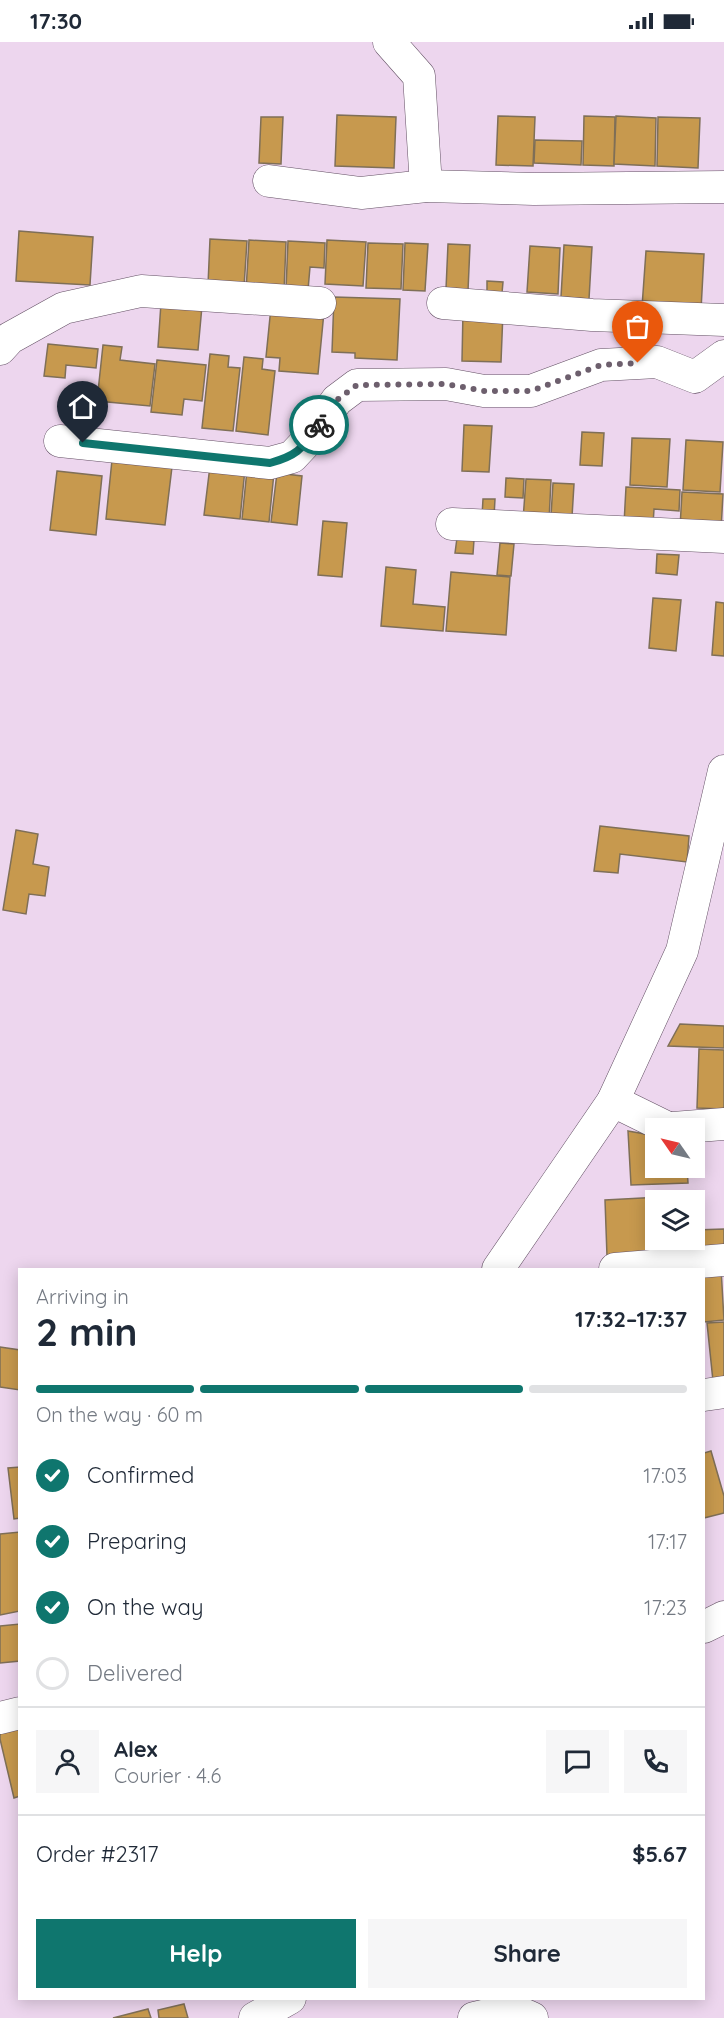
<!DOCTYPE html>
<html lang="en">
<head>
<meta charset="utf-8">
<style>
  :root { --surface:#fff; --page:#f6f6f7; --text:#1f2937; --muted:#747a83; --line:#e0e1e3; --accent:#0f766e }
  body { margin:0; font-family:Quicksand,sans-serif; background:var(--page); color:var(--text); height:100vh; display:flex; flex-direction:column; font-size:22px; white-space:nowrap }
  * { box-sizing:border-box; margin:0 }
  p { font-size:20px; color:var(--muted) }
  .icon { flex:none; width:33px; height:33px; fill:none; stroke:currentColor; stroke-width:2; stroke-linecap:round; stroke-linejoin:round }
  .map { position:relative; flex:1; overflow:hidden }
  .sheet { position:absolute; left:18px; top:1226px; width:687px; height:732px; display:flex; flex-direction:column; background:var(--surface); border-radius:0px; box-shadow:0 3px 15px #0003 }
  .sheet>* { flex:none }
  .needle { width:39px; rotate:304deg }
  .controls { position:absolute; left:645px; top:1076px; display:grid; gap:12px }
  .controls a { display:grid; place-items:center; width:60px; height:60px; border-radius:0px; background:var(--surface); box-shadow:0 3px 15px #0003; font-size:30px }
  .pin { position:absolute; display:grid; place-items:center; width:51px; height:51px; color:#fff; margin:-62px -26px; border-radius:50% 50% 50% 0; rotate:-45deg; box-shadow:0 0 6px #0007 }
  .pin .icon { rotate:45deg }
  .courier { position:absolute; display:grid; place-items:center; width:60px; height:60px; margin:-30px; border:4px solid #0f766e; border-radius:50%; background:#fff; color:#222; box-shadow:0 2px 8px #0007 }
  .overview em { font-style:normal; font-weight:800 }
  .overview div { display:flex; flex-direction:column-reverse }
  .overview { display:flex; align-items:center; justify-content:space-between; height:102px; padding:0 18px }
  h1 { font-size:39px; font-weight:800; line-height:45px }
  .bar { display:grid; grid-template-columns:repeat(4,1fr); gap:9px 6px; align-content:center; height:72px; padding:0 18px }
  .bar i { height:8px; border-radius:4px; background:var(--line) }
  .bar .on { background:var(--accent) }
  .bar p { grid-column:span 4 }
  .line { display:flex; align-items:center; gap:15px; padding:0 18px; border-top:2px solid var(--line) }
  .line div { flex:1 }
  .round { display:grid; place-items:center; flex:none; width:63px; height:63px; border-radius:0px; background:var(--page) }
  ol { padding:0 18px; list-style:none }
  li { display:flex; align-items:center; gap:18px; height:66px }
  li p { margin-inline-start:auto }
  li .icon { padding:6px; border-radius:50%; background:var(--accent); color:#fff; stroke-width:4 }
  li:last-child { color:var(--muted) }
  li i { width:33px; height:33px; border:3px solid var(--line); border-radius:50% }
  .cta { display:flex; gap:12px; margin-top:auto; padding:12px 18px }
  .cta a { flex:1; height:69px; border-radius:0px; background:var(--accent); color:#fff; font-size:24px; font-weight:800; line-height:69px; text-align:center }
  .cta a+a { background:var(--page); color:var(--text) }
  .status { display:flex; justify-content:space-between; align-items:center; height:42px; padding:0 30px; background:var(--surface); direction:ltr }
  .status svg { height:16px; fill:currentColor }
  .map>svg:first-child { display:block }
  .building { fill:#c7994e; stroke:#7f6f57; stroke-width:1.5 }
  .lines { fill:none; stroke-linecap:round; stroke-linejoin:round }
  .minor-casing { stroke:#635064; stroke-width:33 }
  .minor { stroke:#fff; stroke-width:32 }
  .done { stroke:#6d5f6d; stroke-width:6; stroke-dasharray:0 10.8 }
  .route { stroke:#0f766e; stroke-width:8 }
</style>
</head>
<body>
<div class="status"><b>17:30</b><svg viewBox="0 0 49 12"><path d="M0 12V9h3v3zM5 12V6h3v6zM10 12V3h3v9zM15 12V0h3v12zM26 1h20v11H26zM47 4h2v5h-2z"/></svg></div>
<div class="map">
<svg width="724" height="1976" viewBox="0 0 724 1976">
  <rect width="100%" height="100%" fill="#edd6ee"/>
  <g class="building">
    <polygon points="337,73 396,75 394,126 335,124"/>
    <polygon points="498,74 535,75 533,124 496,123"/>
    <polygon points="584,74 615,75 614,124 583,123"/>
    <polygon points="616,74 656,76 655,124 614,122"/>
    <polygon points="261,75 283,75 281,122 259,121"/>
    <polygon points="658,75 700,76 698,126 657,124"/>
    <polygon points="535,98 582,99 581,123 534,121"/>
    <polygon points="19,189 93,195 90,243 16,239"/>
    <polygon points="210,197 247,199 244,245 208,243"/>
    <polygon points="249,198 286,200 284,250 246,249"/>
    <polygon points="327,198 366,200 363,244 325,242"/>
    <polygon points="288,199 325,201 324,226 310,225 308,248 286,247"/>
    <polygon points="368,201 403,202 401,247 366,246"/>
    <polygon points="405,201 428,202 425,249 403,248"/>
    <polygon points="448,202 470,203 468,249 446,247"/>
    <polygon points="564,203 592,205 589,257 561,255"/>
    <polygon points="530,204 560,206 558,252 527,250"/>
    <polygon points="646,209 704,212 701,268 642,265"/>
    <polygon points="487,239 503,240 502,251 487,250"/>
    <polygon points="334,255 400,257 397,318 355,316 355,311 332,310"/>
    <polygon points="161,261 202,264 198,308 158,305"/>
    <polygon points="271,265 324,270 318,332 279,329 280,316 266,315"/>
    <polygon points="463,269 503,270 501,320 462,319"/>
    <polygon points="48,302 98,307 96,326 66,323 65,336 44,334"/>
    <polygon points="103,303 122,305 120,318 155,322 150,364 97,359"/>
    <polygon points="210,312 229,314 228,325 240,326 233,389 202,386"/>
    <polygon points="244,315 263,317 262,327 275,329 268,393 236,389"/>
    <polygon points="157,318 206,323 202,359 184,357 182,373 151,370"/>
    <polygon points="464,383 492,384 489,430 462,429"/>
    <polygon points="582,390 604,391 602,424 580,423"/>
    <polygon points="632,396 670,397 667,445 630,443"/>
    <polygon points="686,398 723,400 720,450 683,448"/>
    <polygon points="112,418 172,425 165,483 106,477"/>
    <polygon points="210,424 245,427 240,477 204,473"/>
    <polygon points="247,428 274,431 269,480 242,477"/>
    <polygon points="57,429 102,434 96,493 50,488"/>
    <polygon points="277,431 302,434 297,483 271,480"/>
    <polygon points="506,436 524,437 523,456 505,455"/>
    <polygon points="526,437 551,438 549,479 523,478"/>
    <polygon points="553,441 574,442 572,475 551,474"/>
    <polygon points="626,445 680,448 679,469 654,467 653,483 624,482"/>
    <polygon points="682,450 723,452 721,488 680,486"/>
    <polygon points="483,457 495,457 494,475 482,474"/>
    <polygon points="323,479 347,481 342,535 318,533"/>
    <polygon points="457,496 474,498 473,512 455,511"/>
    <polygon points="500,501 514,502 511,534 497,533"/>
    <polygon points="657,512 679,513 677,533 656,531"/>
    <polygon points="386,525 416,528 413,562 445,565 443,589 381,584"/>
    <polygon points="451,530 510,535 506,593 446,589"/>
    <polygon points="653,556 681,558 676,609 649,606"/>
    <polygon points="716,560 724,561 724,614 712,613"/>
    <polygon points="600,784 689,794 687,820 620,812 618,831 594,829"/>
    <polygon points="16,788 38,792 33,822 49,825 45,854 29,852 26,872 3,868"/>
    <polygon points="680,982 724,984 724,1006 668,1004"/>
    <polygon points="699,1007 724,1008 724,1067 697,1066"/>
    <polygon points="628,1089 656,1094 656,1125 687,1125 688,1141 631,1143"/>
    <polygon points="661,1155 661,1158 656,1158 656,1197 663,1197 664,1212 607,1214 605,1158"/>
    <polygon points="724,1187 724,1214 695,1215 695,1188"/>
    <polygon points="721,1226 724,1278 704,1280 704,1228"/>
    <polygon points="724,1280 724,1337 713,1339 707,1281"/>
    <polygon points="0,1305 20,1308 20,1348 0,1345"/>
    <polygon points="711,1409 724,1454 724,1471 704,1476 704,1411"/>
    <polygon points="20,1425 20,1476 14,1477 8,1426"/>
    <polygon points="20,1490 20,1569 0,1573 0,1492"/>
    <polygon points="20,1582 20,1619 0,1621 0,1584"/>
    <polygon points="20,1679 20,1754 14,1756 0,1697 0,1684"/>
    <polygon points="184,1962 188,1976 159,1976 158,1968"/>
    <polygon points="148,1967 151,1976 113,1976"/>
  </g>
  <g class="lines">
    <defs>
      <g id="minor">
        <polyline points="389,0 419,34 426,144"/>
        <polyline points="269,139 361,151 426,144 534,147 724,145"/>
        <polyline points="443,261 592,273 724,278"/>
        <polyline points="0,307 10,296 64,266 141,249 320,261"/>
        <polyline points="60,399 270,421 292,415 307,399 337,358 357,343 446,342 484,349 531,349 601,323 657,320 695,335 724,314"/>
        <polyline points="452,482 724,495"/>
        <polyline points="613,1059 668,1086"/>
        <polyline points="673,1086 724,1082"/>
        <polyline points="498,1227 613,1059 682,909 724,729"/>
        <polyline points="615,1227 724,1218"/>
        <polyline points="704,1353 724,1350"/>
        <polyline points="704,1585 724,1575"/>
        <polyline points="0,1676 20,1671"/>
        <polyline points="255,1976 290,1956"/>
        <polyline points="474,1976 512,1967 532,1976"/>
      </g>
    </defs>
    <use href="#minor" class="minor-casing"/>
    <use href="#minor" class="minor"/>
  </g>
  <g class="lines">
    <polyline class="done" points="319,383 337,358 357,343 446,342 484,349 531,349 601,323 638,321"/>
    <path class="route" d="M83,401L270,421C299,413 302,406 319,383"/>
  </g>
</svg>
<div class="controls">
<a><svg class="needle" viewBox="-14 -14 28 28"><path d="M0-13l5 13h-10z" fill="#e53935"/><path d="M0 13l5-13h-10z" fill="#747a83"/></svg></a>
<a><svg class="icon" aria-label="layers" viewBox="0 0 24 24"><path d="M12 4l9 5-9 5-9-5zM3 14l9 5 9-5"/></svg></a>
</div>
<div class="pin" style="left:638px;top:321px;background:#ea580c"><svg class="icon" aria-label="bag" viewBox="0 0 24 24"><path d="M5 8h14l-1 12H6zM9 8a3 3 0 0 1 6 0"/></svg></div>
<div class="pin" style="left:83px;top:401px;background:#1f2937"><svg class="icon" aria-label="home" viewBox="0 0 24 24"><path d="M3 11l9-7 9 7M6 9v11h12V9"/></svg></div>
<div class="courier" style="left:319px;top:383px"><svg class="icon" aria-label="bike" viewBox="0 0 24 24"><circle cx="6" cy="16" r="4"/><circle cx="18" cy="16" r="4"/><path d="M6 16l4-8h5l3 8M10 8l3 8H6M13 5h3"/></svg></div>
<section class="sheet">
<div class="overview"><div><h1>2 min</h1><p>Arriving in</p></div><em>17:32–17:37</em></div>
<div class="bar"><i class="on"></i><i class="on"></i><i class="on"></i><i></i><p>On the way · 60 m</p></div>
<ol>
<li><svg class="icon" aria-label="check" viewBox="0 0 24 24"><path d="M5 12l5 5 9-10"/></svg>Confirmed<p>17:03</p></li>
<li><svg class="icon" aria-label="check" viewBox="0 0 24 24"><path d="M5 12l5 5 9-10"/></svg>Preparing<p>17:17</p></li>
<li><svg class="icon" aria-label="check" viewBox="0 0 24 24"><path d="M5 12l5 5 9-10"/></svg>On the way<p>17:23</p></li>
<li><i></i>Delivered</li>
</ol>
<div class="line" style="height:108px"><a class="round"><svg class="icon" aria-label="person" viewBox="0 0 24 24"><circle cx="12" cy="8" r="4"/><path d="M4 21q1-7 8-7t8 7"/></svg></a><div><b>Alex</b><p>Courier · 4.6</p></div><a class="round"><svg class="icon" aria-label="chat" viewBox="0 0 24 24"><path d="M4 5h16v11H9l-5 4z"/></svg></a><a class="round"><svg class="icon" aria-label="phone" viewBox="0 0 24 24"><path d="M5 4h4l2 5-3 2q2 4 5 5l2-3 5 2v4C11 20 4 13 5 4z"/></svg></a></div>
<div class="line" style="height:78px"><div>Order #2317</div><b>$5.67</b></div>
<div class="cta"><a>Help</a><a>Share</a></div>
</section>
</div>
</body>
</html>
